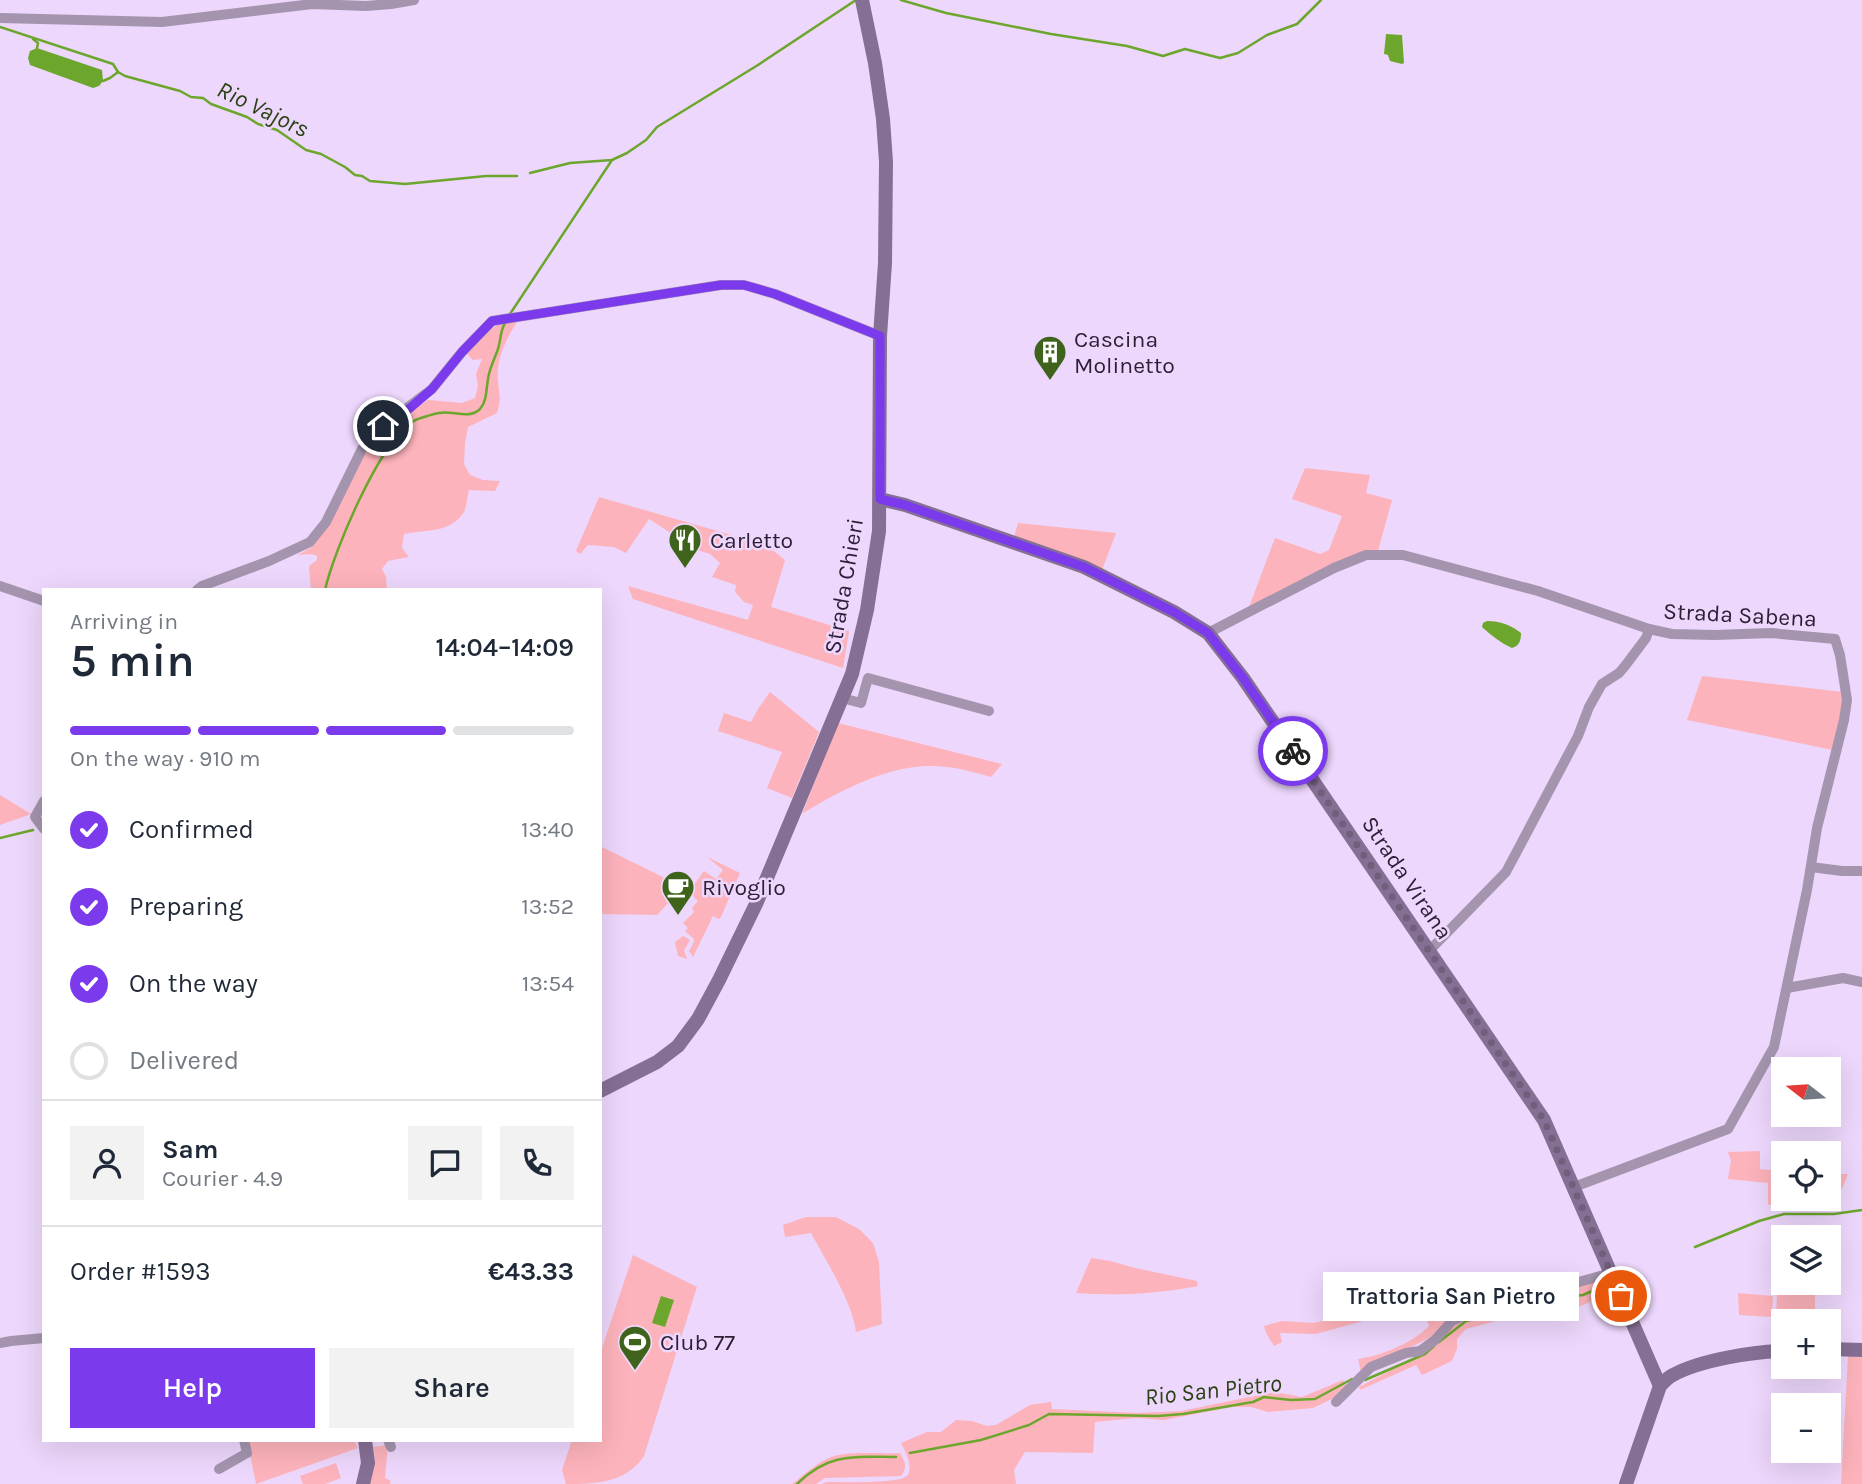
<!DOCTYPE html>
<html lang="en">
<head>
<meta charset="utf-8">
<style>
  :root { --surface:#fff; --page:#f2f2f3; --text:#1f2937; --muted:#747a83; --line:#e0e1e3; --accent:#7c3aed }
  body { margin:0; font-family:Karla,sans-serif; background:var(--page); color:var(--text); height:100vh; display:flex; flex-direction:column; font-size:26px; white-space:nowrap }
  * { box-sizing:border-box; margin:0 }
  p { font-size:23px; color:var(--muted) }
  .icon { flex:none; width:38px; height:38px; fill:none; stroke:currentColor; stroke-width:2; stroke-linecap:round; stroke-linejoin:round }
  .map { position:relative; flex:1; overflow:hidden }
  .details { position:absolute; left:42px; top:588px; width:560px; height:854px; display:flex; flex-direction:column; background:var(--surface); border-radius:0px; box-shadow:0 7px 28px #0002 }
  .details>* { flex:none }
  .needle { width:46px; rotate:287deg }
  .controls { position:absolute; left:1771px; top:1057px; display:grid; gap:14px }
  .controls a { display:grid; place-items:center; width:70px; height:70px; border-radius:0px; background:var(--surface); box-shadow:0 7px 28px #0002; font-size:35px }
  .pin { position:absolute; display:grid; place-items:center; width:60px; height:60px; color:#fff; margin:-30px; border:4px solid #fff; border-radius:50%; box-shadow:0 2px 7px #0007 }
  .courier { position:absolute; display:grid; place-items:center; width:70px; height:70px; margin:-35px; border:5px solid #7c3aed; border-radius:50%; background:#fff; color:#222; box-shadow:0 2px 9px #0007 }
  .bubble { position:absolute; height:49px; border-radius:0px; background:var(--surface); box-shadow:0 7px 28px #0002; font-size:23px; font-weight:600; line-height:49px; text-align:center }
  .headline em { font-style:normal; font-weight:600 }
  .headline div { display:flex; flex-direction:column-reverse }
  .headline { display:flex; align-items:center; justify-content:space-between; height:119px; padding:0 28px }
  h1 { font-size:46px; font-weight:600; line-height:52px }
  .bar { display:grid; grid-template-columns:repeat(4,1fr); gap:10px 7px; align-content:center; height:84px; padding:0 28px }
  .bar i { height:9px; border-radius:5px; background:var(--line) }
  .bar .active { background:var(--accent) }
  .bar p { grid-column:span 4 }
  .line { display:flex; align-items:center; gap:18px; padding:0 28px; border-top:2px solid var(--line) }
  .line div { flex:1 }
  .round { display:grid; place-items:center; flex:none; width:74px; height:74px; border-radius:0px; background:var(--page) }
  ol { padding:0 28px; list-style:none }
  li { display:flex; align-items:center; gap:21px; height:77px }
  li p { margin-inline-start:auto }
  li .icon { padding:7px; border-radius:50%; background:var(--accent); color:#fff; stroke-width:4 }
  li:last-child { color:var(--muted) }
  li i { width:38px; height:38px; border:4px solid var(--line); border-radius:50% }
  .primary-button { display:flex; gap:14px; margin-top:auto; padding:14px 28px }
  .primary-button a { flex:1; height:80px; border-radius:0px; background:var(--accent); color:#fff; font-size:28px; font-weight:600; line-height:80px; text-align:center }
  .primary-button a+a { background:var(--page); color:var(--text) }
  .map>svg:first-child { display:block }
  .green { fill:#fdb3bb }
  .water { fill:#6ca62d }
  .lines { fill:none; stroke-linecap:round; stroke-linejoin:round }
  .stream { stroke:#6ca62d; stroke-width:2.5 }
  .street { stroke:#a494ae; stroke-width:10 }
  .secondary { stroke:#866f95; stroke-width:14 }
  .done { stroke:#705f7b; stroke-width:7; stroke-dasharray:0 12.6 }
  .route { stroke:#7c3aed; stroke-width:9 }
  .labels { text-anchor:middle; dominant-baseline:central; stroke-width:5; stroke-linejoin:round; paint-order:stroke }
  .poi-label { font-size:23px; fill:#2d1e35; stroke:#edd7fc; text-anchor:start }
  .street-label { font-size:23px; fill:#2d1e35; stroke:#edd7fc }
  .water-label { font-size:24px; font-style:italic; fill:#2a4113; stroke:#edd7fc }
</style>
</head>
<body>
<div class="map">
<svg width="1862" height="1484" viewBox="0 0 1862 1484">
  <rect width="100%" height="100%" fill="#edd7fc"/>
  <g class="green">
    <path d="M517,322C506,339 496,359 498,380C499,397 502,396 497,413L468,427L465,443L464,464L470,475L483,480L500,481L495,491L469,490C467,496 467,506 464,512C450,534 426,529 404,534L402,548L409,557L388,561L382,569L386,577L387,590H311L309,566L317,560V556L311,554L298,555L312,547L329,524L365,451L386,428L428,400L462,403L475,398L478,386L476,374L482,359L473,360L467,354L486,333L497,325Z"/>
    <polygon points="1305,468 1370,475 1366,493 1392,500 1378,551 1249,607 1275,538 1320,554 1329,550 1342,516 1292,499"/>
    <polygon points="599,497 756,542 775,552 785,560 771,607 849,631 843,668 633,599 628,586 748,620 753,605 744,602 735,592 736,585 712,577 720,563 710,554 697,550 649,519 626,553 614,547 588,545 580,554 576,551"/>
    <polygon points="1018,523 1116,533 1102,570 1014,537"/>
    <polygon points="1702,676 1843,692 1843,705 1833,750 1687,720"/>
    <polygon points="770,692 819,732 792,798 767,788 782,752 718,731 724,713 751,722 758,709"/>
    <path d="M838,723L1002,764L991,777C971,771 949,765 927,766C885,767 837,792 802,814Z"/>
    <polygon points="0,795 31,814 0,825"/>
    <polygon points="600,846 683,887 657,915 600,914"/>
    <polygon points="707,857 740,873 721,917 719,919 713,916 693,957 689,951 694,942 694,939 685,931 688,928 683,923 694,912 692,908 698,901 689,892 704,871 716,879 723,870"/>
    <polygon points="683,936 690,940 684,950 687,959 678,956 675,942"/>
    <polygon points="1760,1151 1760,1169 1783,1171 1783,1199 1825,1199 1768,1205 1768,1183 1728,1179 1731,1161 1728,1152"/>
    <polygon points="1829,1174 1848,1174 1842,1189 1829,1196"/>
    <path d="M806,1217H836L859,1229L873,1243L879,1262L882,1324L856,1332C853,1303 825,1259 811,1233L785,1237L783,1225Z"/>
    <path d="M633,1255L697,1287L644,1456C626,1483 596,1484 566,1484L562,1470L572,1440H600V1354Z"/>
    <path d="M1091,1258L1110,1261L1135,1268L1197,1281L1198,1286C1157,1294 1117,1296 1076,1293Z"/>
    <path d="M1524,1276L1529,1293L1513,1302L1476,1308L1435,1335L1361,1372L1358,1359C1383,1355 1411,1344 1429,1326L1418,1300L1381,1316L1316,1334L1280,1333L1282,1342L1274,1346L1266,1333L1264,1326L1282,1321L1313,1323L1360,1313L1402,1300L1433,1285L1441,1289L1432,1298L1433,1301L1457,1293L1481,1291Z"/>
    <polygon points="1601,1280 1608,1280 1613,1292 1569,1311 1547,1307 1530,1314 1519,1315 1466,1329 1457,1339 1457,1349 1452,1361 1422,1375 1416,1365 1360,1390 1359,1387 1410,1360 1438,1341 1452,1325 1476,1316"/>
    <polygon points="1738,1293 1773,1296 1772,1317 1739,1315"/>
    <polygon points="1777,1294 1815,1294 1815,1316 1776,1317"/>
    <polygon points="1848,1356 1862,1357 1862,1484 1841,1484"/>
    <path d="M1343,1380L1346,1385L1336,1397L1313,1408L1268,1412L1251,1407H1232L1164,1420L1136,1418L1095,1422L1093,1453L1025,1452L1014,1470L1016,1484H822L827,1482C842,1482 902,1484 908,1475C913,1465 906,1453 901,1443L927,1432H941L956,1420L972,1421L987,1426L996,1425L1030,1405L1051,1402L1052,1409L1138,1413L1181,1411L1275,1392L1302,1397Z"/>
    <polygon points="247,1440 354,1440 358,1448 256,1484"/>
    <path d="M388,1445L385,1478L391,1481L390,1484H369C372,1472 377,1460 373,1447Z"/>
    <path d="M900,1453C905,1461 908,1468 901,1476L825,1478L816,1484H792C805,1474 818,1461 834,1456C852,1451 880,1454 900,1453Z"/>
    <polygon points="336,1463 341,1478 325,1484 303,1484 300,1476"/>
  </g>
  <g class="water">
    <polygon points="1386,34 1402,35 1404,63 1402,64 1390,61 1388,55 1384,54"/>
    <polygon points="37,48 102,70 103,81 99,86 93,88 30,65 28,58 30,51"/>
    <path d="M1487,621C1500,621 1511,625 1521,633C1521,641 1519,646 1512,648C1501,643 1492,636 1482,627L1483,623Z"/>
    <polygon points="661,1296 674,1300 665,1327 652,1323"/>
  </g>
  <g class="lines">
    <g class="stream">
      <polyline points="901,0 946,13 1051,34 1127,46 1163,56 1185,49 1220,58 1238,53 1267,35 1297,24 1321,0"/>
      <polyline points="0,27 113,64 118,72 125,76 180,91 191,97 203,98 211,104 247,117 258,124 277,130 306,150 321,154 345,167 355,175 362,176 370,181 405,184 486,176 517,176"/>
      <polyline points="33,39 38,43 37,48"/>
      <polyline points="103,81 110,78 118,72"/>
      <polyline points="530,173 570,163 612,160 627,153 646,140 657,127 758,65 856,0"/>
      <polyline points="510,314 612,160"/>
      <path d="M325,590C333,553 383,432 418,419C425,417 432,414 439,413C452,410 469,420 480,409C487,401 486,390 488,379C489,369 495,358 498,349C501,340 500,331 505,323"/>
      <polyline points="0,838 33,830"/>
      <polyline points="1695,1247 1759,1221 1784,1214 1834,1214 1862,1210"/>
      <polyline points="1439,1342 1466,1321 1513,1310 1532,1301 1583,1295 1604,1286"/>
      <polyline points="1365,1380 1425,1354 1434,1346"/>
      <polyline points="910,1453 981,1440 1029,1425 1049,1414 1158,1416 1183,1414 1253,1402 1264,1397 1291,1400 1315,1399 1352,1379"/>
      <path d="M797,1484C829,1452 855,1457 896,1457"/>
    </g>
    <g class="street">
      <polyline points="0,18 162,22 312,4 366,6 391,4 414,0"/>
      <polyline points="0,586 44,601"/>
      <polyline points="197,590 202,586 269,561 310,542 326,522 362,449 383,426 432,389 462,352 492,321 721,285 744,285 775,294 880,336"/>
      <polyline points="1208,633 1334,568 1366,555 1403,555 1538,591 1649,629 1672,634 1715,635 1771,633 1835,639 1840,655 1847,700 1844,720 1817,828 1807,890 1774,1047 1728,1129 1574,1187"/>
      <polyline points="842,698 861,703 868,678 989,711"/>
      <polyline points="44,801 35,817 44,829"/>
      <polyline points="1811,867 1842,871 1862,871"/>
      <polyline points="1429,951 1506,872 1578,736 1589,707 1602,684 1619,673 1625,666 1646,638 1649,629"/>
      <polyline points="1787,988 1843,978 1862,982"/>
      <polyline points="0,1343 11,1341 44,1338"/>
      <polyline points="1336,1402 1371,1367 1406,1353 1420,1351 1435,1340 1452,1321 1475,1311 1500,1308 1536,1294 1611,1273"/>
      <polyline points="388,1440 391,1447"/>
      <polyline points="219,1469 247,1453 244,1440"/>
    </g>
    <g class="secondary">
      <polyline points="880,499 905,505 1084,567 1174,612 1208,633 1243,678 1544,1120 1660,1386"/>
      <polyline points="600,1091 657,1062 678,1046 698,1019 719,980 756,904 852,674 867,610 879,531 880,336 885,263 886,162 883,119 875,63 862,0"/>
      <polyline points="1829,1349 1862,1350"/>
      <polyline points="363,1484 368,1463 365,1440"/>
      <path d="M1626,1484L1660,1386C1664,1382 1668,1377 1673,1375C1700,1360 1752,1352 1783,1351"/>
    </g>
  </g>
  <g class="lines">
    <polyline class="done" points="1293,751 1544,1120 1621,1296"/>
    <polyline class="route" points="383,426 410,408 432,389 462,352 492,321 721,285 744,285 775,294 880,336 880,499 905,505 1084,567 1174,612 1208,633 1243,678 1293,751"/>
  </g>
  <defs>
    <symbol id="building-pin" viewBox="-11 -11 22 30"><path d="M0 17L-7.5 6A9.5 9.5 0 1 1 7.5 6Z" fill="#40631b" stroke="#edd7fc"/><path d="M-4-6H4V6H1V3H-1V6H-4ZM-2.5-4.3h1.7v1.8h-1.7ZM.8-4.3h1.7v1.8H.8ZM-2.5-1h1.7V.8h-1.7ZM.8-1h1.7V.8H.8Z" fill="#fff"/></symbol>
    <symbol id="restaurant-pin" viewBox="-11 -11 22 30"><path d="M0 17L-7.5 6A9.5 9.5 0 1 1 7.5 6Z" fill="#40631b" stroke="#edd7fc"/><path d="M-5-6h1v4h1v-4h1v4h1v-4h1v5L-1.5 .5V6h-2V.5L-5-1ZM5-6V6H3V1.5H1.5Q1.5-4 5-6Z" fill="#fff"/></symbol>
    <symbol id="cafe-pin" viewBox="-11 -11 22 30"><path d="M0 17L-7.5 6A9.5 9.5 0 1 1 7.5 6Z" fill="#40631b" stroke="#edd7fc"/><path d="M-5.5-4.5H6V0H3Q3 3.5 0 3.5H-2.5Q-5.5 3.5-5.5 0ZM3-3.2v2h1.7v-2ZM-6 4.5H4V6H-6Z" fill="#fff"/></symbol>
    <symbol id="stadium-pin" viewBox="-11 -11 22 30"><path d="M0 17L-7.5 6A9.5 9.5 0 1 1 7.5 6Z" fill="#40631b" stroke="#edd7fc"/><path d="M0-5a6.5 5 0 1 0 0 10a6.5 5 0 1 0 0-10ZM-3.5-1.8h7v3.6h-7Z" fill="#fff"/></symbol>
  </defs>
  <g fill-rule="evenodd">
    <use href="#building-pin" x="1031" y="333" width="38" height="52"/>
    <use href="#restaurant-pin" x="666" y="521" width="38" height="52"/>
    <use href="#cafe-pin" x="659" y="868" width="38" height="52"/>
    <use href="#stadium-pin" x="616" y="1323" width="38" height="52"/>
  </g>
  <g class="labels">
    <g class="poi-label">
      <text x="1074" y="339">Cascina<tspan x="1074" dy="26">Molinetto</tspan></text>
      <text x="710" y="540">Carletto</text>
      <text x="702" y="887">Rivoglio</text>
      <text x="660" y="1342">Club 77</text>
    </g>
    <g class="street-label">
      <text transform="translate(844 586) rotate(-80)">Strada Chieri</text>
      <text transform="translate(1740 615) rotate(3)">Strada Sabena</text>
      <text transform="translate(1407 878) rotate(56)">Strada Virana</text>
    </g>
    <g class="water-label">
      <text transform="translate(263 109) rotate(26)">Rio Vajors</text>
      <text transform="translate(1213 1390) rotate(-6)">Rio San Pietro</text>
    </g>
  </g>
</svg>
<div class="controls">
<a><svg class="needle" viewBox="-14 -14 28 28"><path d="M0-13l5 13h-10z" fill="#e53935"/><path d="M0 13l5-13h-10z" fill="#747a83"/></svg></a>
<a><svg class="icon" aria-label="locate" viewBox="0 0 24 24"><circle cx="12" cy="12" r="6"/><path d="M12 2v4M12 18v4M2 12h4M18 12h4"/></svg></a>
<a><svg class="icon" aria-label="layers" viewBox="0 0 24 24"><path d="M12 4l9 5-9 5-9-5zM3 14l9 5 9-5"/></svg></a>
<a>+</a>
<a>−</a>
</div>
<div class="pin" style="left:1621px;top:1296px;background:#ea580c"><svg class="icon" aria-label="bag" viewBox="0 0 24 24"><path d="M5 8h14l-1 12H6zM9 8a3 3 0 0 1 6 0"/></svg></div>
<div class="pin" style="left:383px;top:426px;background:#1f2937"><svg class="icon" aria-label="home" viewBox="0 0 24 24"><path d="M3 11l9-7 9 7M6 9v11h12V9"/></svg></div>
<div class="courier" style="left:1293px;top:751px"><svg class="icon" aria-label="bike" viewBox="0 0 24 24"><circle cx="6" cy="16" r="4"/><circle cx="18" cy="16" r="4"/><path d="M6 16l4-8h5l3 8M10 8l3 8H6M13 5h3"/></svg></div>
<div class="bubble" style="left:1323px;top:1272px;width:256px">Trattoria San Pietro</div>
<section class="details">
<div class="headline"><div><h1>5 min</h1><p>Arriving in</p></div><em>14:04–14:09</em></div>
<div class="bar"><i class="active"></i><i class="active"></i><i class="active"></i><i></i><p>On the way · 910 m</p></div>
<ol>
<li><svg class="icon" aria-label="check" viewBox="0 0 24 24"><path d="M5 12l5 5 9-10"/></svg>Confirmed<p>13:40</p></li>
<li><svg class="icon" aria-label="check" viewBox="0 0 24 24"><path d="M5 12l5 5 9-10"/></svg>Preparing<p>13:52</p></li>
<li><svg class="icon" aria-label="check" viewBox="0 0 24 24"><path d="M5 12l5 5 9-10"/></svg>On the way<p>13:54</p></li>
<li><i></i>Delivered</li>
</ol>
<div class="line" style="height:126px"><a class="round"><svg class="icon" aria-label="person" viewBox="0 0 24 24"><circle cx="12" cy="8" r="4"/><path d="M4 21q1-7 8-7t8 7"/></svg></a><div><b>Sam</b><p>Courier · 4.9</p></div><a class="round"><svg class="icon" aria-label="chat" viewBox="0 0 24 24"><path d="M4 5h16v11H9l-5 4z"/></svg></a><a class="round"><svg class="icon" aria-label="phone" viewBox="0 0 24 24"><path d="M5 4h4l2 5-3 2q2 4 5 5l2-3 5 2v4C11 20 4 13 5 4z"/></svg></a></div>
<div class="line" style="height:91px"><div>Order #1593</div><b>€43.33</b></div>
<div class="primary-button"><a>Help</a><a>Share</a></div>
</section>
</div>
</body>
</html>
